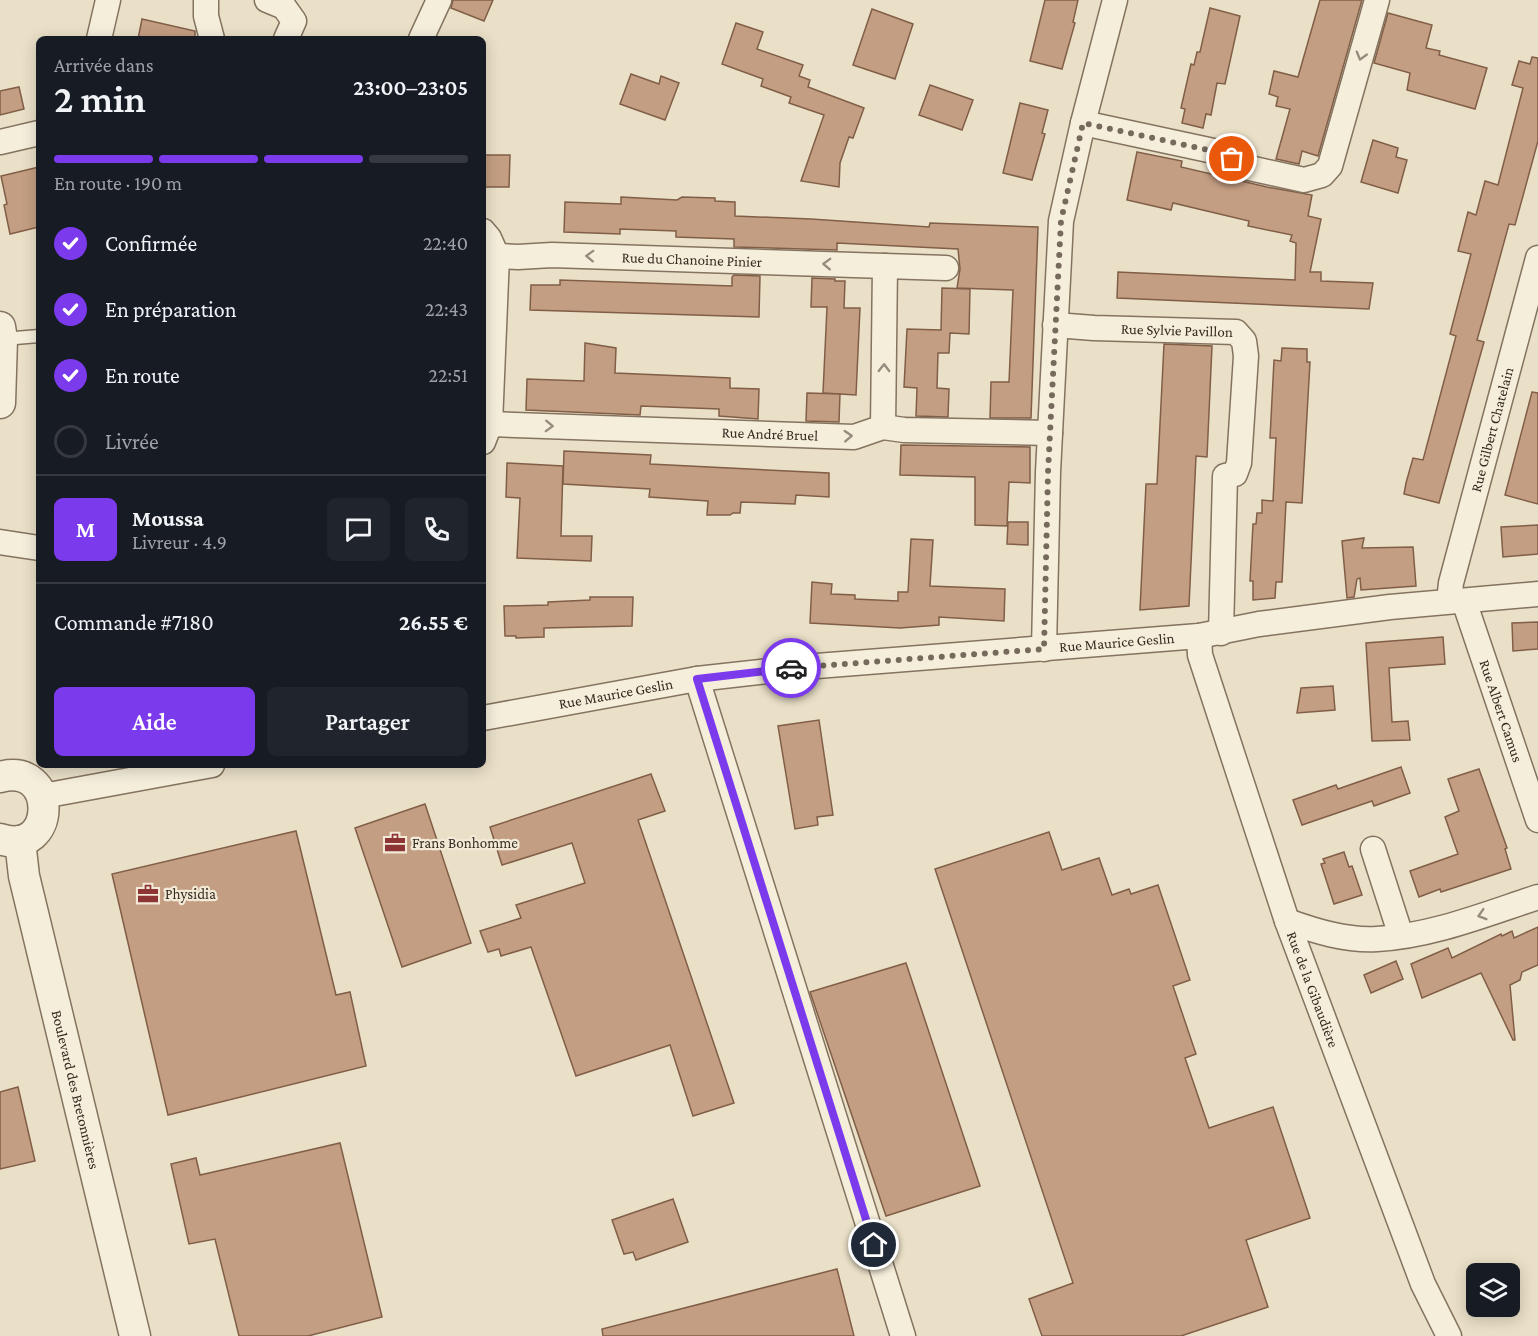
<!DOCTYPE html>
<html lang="fr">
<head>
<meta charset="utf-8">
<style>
  :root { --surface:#171b24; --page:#20242c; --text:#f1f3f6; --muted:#9ea1a6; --line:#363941; --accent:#7c3aed }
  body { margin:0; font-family:"Crimson Pro",serif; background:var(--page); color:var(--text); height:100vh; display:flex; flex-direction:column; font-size:22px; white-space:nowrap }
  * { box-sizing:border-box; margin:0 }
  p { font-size:20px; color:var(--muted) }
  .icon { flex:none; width:33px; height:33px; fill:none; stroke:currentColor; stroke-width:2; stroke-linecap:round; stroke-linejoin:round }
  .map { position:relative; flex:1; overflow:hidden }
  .sheet { position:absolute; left:36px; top:36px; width:450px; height:732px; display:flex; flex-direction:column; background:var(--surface); border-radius:9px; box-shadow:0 3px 15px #0003 }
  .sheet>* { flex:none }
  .fabs { position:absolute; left:1466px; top:1263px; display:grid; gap:12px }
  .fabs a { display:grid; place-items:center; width:54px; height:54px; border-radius:9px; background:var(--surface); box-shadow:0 3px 15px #0003; font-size:30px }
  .pin { position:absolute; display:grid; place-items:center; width:51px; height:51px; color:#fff; margin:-26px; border:3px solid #fff; border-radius:50%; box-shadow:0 2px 6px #0007 }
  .courier { position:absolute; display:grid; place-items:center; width:60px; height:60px; margin:-30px; border:4px solid #7c3aed; border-radius:50%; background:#fff; color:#222; box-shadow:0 2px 8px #0007 }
  .headline em { font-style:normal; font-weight:600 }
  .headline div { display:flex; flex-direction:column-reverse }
  .headline { display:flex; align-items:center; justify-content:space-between; height:102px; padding:0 18px }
  h1 { font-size:39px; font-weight:600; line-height:45px }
  .bar { display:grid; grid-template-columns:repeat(4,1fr); gap:9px 6px; align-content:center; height:72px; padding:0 18px }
  .bar i { height:8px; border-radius:4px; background:var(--line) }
  .bar .active { background:var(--accent) }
  .bar p { grid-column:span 4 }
  .line { display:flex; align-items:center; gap:15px; padding:0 18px; border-top:2px solid var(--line) }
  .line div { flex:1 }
  .round { display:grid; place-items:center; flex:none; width:63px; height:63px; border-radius:9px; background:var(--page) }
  ol { padding:0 18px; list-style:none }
  li { display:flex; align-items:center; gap:18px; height:66px }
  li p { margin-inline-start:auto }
  li .icon { padding:6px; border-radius:50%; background:var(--accent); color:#fff; stroke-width:4 }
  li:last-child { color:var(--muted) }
  li i { width:33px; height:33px; border:3px solid var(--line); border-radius:50% }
  .primary-button { display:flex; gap:12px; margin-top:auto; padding:12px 18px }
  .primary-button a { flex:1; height:69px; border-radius:9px; background:var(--accent); color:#fff; font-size:24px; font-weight:600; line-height:69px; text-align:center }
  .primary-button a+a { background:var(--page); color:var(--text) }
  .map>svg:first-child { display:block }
  .building { fill:#c49e82; stroke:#815e47; stroke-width:1.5 }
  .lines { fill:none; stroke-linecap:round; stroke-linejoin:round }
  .service-casing { stroke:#84735f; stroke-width:15 }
  .minor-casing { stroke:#84735f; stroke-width:27 }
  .tertiary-casing { stroke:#84735f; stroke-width:33 }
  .service { stroke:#f5eedb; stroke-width:12 }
  .minor { stroke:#f5eedb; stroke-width:24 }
  .tertiary { stroke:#f5eedb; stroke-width:30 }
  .oneway { stroke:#968c7e }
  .done { stroke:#756a5b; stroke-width:6; stroke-dasharray:0 10.8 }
  .route { stroke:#7c3aed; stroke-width:8 }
  .labels { text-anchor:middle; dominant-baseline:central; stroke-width:4.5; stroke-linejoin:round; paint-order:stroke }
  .street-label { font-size:15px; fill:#362b21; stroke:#f2ead7 }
  .poi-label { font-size:15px; fill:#362b21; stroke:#f2ead7; text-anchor:start }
</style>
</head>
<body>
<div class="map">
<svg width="1538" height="1336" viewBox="0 0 1538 1336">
  <rect width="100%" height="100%" fill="#eae0c8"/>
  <g class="building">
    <polygon points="453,0 493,0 484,21 451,8"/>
    <polygon points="1045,0 1078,0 1073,22 1075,23 1062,69 1030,61"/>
    <polygon points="1320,0 1362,0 1318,156 1302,151 1299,164 1276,159 1290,109 1276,106 1278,97 1269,94 1274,71 1298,77"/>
    <polygon points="1210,8 1240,16 1225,84 1217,83 1211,115 1206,114 1203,128 1182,123 1185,109 1181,108 1191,64 1194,65 1197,52 1200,52"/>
    <polygon points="872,9 913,24 895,79 853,65"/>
    <polygon points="1388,13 1432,25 1426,48 1440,51 1439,55 1487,68 1475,109 1407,90 1410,73 1374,63"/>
    <polygon points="142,19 195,31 195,39 138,39"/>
    <polygon points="736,23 763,32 757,49 803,65 799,76 810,80 808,87 864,108 853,138 849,137 840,163 839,187 801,181 824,115 789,103 791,97 761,86 763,79 722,64"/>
    <polygon points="1532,57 1538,58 1538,141 1515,225 1509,224 1485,312 1477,340 1484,342 1439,503 1404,494 1406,483 1413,458 1423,460 1456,336 1450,334 1471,254 1458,251 1468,212 1476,215 1485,181 1498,185 1523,88 1512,85 1519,61 1530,64"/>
    <polygon points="631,74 659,84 661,76 679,83 665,120 620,104"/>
    <polygon points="930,85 973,100 962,130 919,115"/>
    <polygon points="19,87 24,109 0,115 0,91"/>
    <polygon points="1020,103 1048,110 1042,133 1045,134 1032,180 1003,173"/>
    <polygon points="1373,140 1398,148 1396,157 1407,160 1398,193 1361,182"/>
    <polygon points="1137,152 1182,161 1181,167 1267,187 1312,195 1308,216 1321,219 1310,272 1321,272 1321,281 1373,283 1369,309 1117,298 1118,272 1295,280 1296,243 1290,241 1292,235 1248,226 1249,221 1173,203 1171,210 1127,200"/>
    <polygon points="483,155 510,155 509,187 483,187"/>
    <polygon points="39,167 39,227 10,234 4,205 7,204 1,176"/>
    <polygon points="621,197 677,200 682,197 715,198 715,201 735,202 735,216 811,219 929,227 930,223 1038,227 1031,418 990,418 991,382 1009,382 1013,290 957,288 960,269 958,249 837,243 837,250 734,247 734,239 676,237 676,231 620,229 620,234 564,232 565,202 621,204"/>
    <polygon points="734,275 760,276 759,317 530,310 531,285 560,285 560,280 732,286 732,277"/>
    <polygon points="812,278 835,279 835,281 845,281 844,308 860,308 856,395 823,393 827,307 811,307"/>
    <polygon points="942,288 970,289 969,334 950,333 949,353 938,353 937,388 949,389 948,417 916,416 917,388 904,387 907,329 941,330"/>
    <polygon points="585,343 616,348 615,373 730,378 730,388 759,389 758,419 719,416 719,409 641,406 640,415 526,410 527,379 584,381"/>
    <polygon points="1164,344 1212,346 1207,457 1196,456 1189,606 1140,610 1146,484 1157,484"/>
    <polygon points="1282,348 1307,349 1307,362 1310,362 1302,503 1286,502 1282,582 1276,582 1275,598 1253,600 1253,581 1250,581 1253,524 1256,524 1257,513 1262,513 1262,500 1273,501 1276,438 1270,438 1274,360 1281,361"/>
    <polygon points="1532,392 1538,393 1538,504 1505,495"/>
    <polygon points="807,393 840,394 839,422 806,421"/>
    <polygon points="901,445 1030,447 1030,483 1009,482 1007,526 975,525 975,477 900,475"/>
    <polygon points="564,451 651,455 650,464 829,473 829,497 796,495 795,504 741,502 740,513 733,513 730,515 707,515 708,501 649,497 650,489 563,484"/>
    <polygon points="507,463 563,466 561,536 592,536 591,561 517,558 520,498 506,497"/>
    <polygon points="1008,522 1028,522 1028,545 1007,544"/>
    <polygon points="1538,525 1538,554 1503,557 1501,527"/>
    <polygon points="1364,538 1362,548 1413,547 1416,586 1361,590 1360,578 1357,579 1354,597 1347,598 1342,541"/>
    <polygon points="911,539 933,540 930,586 1005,589 1004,621 939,617 939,625 900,628 810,623 812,582 832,584 831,594 855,595 855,599 898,601 898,592 908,592"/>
    <polygon points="590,597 633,597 632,626 544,628 544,637 516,638 516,636 505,636 504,606 548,605 548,602 590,600"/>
    <polygon points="1538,622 1538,649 1513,651 1512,623"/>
    <polygon points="1443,637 1445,664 1389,668 1392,722 1408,721 1410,740 1372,741 1366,643"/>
    <polygon points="1333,686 1335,710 1297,713 1301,688"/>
    <polygon points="819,720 833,815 817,817 818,825 795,829 778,726"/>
    <polygon points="1401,767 1410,793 1374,806 1372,801 1302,825 1293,800 1336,785 1338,789"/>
    <polygon points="1479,769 1507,848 1505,849 1511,869 1441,892 1440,889 1419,897 1410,871 1458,854 1445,817 1459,811 1448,779"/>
    <polygon points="651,774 665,811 638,820 734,1103 693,1116 670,1045 576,1076 531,947 501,956 499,949 488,952 480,931 521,918 516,905 585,883 572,843 502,865 490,827"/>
    <polygon points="425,804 471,943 402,967 355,828"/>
    <polygon points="296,831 336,995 350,992 366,1066 168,1115 112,874"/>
    <polygon points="1049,832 1062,870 1099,858 1112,895 1129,889 1131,894 1158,885 1190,980 1173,986 1196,1054 1185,1058 1209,1128 1273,1107 1310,1218 1246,1240 1268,1307 1181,1336 1042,1336 1029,1299 1073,1283 935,869"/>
    <polygon points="1344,852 1349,867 1352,866 1362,895 1334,904 1321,864 1325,863 1323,859"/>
    <polygon points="1538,927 1538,965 1522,972 1520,980 1510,985 1515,1040 1513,1040 1481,973 1422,998 1411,964 1448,948 1452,958 1501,934 1502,936 1512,931 1514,938"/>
    <polygon points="1396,961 1403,979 1371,993 1364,975"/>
    <polygon points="906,963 980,1186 886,1216 810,992"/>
    <polygon points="18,1087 35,1161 0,1169 0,1092"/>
    <polygon points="340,1143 382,1317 308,1336 239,1336 215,1239 189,1244 171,1164 196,1158 200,1175"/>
    <polygon points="673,1199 688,1242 636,1260 633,1252 624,1254 612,1220"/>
    <polygon points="837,1269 854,1336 603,1336 602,1329"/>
  </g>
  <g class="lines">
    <defs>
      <polyline id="service" points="3,339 39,336"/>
      <g id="minor">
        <polyline points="206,0 206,16 212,39"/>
        <polyline points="267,0 284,7 294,21 286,39"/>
        <polyline points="99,39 108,0"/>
        <polyline points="421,39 439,0"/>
        <polyline points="1083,123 1218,152 1245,167 1304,180 1322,175 1330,166 1377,0"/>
        <polyline points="0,142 39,133"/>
        <polyline points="483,231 489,238 497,256 490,424 483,442"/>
        <path id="s1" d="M497,256L518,257L552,255L946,268"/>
        <path id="s2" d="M1055,325L1094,328L1236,332L1244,341L1246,356L1239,463L1235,474L1225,476L1221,633"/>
        <path id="s3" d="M490,424L854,437L883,427L904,430L1050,433"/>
        <polyline points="883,427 885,266"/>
        <polyline points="0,542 39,548"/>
        <path id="s4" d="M1449,601L1451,583L1538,258"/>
        <path id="s5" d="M1464,601L1538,820"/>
        <path id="s6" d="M1199,636L1200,655L1287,921L1423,1284L1449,1336"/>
        <polyline points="1044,649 1048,472 1061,221 1083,123 1115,0"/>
        <polyline points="697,679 903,1336"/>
        <path id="s7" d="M483,718L697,679L804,667L1199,636L1259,624L1390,607L1538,594"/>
        <polyline points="43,796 212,765"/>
        <polyline points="1373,849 1401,936"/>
        <path d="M1287,921C1315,931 1347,941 1377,939C1432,936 1486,914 1538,897"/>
      </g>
      <g id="tertiary">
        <polyline points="0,327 2,339 0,403"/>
        <path d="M0,777C59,761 57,858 0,839"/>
        <path id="s8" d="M20,841L24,876L135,1336"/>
      </g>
    </defs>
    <use href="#service" class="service-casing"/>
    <use href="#minor" class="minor-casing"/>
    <use href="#tertiary" class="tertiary-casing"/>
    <use href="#service" class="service"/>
    <use href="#minor" class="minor"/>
    <use href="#tertiary" class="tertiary"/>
  </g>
  <defs><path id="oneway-chevron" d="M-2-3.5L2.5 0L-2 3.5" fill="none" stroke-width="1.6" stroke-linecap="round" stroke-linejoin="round" transform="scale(1.5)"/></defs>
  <g class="oneway">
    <use href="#oneway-chevron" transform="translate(1361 56) rotate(106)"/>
    <use href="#oneway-chevron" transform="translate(590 256) rotate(-178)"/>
    <use href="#oneway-chevron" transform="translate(827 264) rotate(-178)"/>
    <use href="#oneway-chevron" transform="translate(884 368) rotate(-89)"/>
    <use href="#oneway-chevron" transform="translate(549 426) rotate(2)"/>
    <use href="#oneway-chevron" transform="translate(848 436) rotate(-3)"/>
    <use href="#oneway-chevron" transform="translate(1482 915) rotate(163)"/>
  </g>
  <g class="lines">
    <polyline class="done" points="791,668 1044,649 1048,472 1061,221 1083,123 1218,152 1232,159"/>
    <polyline class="route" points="791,668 697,679 874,1245"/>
  </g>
  <defs>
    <symbol id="office-bare" viewBox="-9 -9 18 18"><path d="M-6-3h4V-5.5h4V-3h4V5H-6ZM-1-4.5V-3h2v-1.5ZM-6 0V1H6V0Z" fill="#8d3535" stroke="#f2ead7" stroke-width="2.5" paint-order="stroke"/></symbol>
  </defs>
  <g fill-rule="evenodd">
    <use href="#office-bare" x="380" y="828" width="30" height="30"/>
    <use href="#office-bare" x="133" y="879" width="30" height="30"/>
  </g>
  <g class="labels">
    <g class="street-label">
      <text stroke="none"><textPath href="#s1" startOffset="195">Rue du Chanoine Pinier</textPath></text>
      <text stroke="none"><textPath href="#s2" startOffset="122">Rue Sylvie Pavillon</textPath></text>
      <text stroke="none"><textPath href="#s4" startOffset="177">Rue Gilbert Chatelain</textPath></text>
      <text stroke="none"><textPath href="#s3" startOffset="280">Rue André Bruel</textPath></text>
      <text stroke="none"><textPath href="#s7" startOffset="639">Rue Maurice Geslin</textPath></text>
      <text stroke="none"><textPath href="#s7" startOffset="135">Rue Maurice Geslin</textPath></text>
      <text stroke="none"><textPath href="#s5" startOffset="116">Rue Albert Camus</textPath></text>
      <text stroke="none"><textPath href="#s6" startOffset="372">Rue de la Gibaudière</textPath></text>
      <text stroke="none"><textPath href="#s8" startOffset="255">Boulevard des Bretonnières</textPath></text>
    </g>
    <g class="poi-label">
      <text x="412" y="843">Frans Bonhomme</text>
      <text x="165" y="894">Physidia</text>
    </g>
  </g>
</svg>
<div class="fabs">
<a><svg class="icon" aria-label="layers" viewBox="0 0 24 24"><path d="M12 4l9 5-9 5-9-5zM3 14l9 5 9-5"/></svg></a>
</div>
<div class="pin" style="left:1232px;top:159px;background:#ea580c"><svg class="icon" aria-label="bag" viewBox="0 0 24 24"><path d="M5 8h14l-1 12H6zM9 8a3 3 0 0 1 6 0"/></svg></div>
<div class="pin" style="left:874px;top:1245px;background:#1f2937"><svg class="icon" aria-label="home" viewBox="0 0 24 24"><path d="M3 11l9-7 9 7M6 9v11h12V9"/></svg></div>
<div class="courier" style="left:791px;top:668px"><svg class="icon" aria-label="car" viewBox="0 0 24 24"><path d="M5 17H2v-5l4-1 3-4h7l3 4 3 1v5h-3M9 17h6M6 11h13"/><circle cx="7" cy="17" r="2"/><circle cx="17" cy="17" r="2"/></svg></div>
<section class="sheet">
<div class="headline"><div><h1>2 min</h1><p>Arrivée dans</p></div><em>23:00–23:05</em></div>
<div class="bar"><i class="active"></i><i class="active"></i><i class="active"></i><i></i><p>En route · 190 m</p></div>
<ol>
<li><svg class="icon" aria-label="check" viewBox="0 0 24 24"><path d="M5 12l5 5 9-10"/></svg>Confirmée<p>22:40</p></li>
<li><svg class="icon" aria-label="check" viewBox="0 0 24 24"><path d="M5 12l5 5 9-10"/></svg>En préparation<p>22:43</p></li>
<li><svg class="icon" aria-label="check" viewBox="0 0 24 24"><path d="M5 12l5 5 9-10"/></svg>En route<p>22:51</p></li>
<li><i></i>Livrée</li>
</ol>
<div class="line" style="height:108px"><b class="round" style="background:var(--accent);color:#fff">M</b><div><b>Moussa</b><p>Livreur · 4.9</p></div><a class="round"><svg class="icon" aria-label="chat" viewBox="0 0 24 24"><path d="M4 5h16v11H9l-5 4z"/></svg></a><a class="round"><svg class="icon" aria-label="phone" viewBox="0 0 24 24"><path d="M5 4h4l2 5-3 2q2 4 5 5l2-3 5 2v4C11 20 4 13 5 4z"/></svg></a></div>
<div class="line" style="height:78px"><div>Commande #7180</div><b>26.55 €</b></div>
<div class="primary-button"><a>Aide</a><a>Partager</a></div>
</section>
</div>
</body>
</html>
